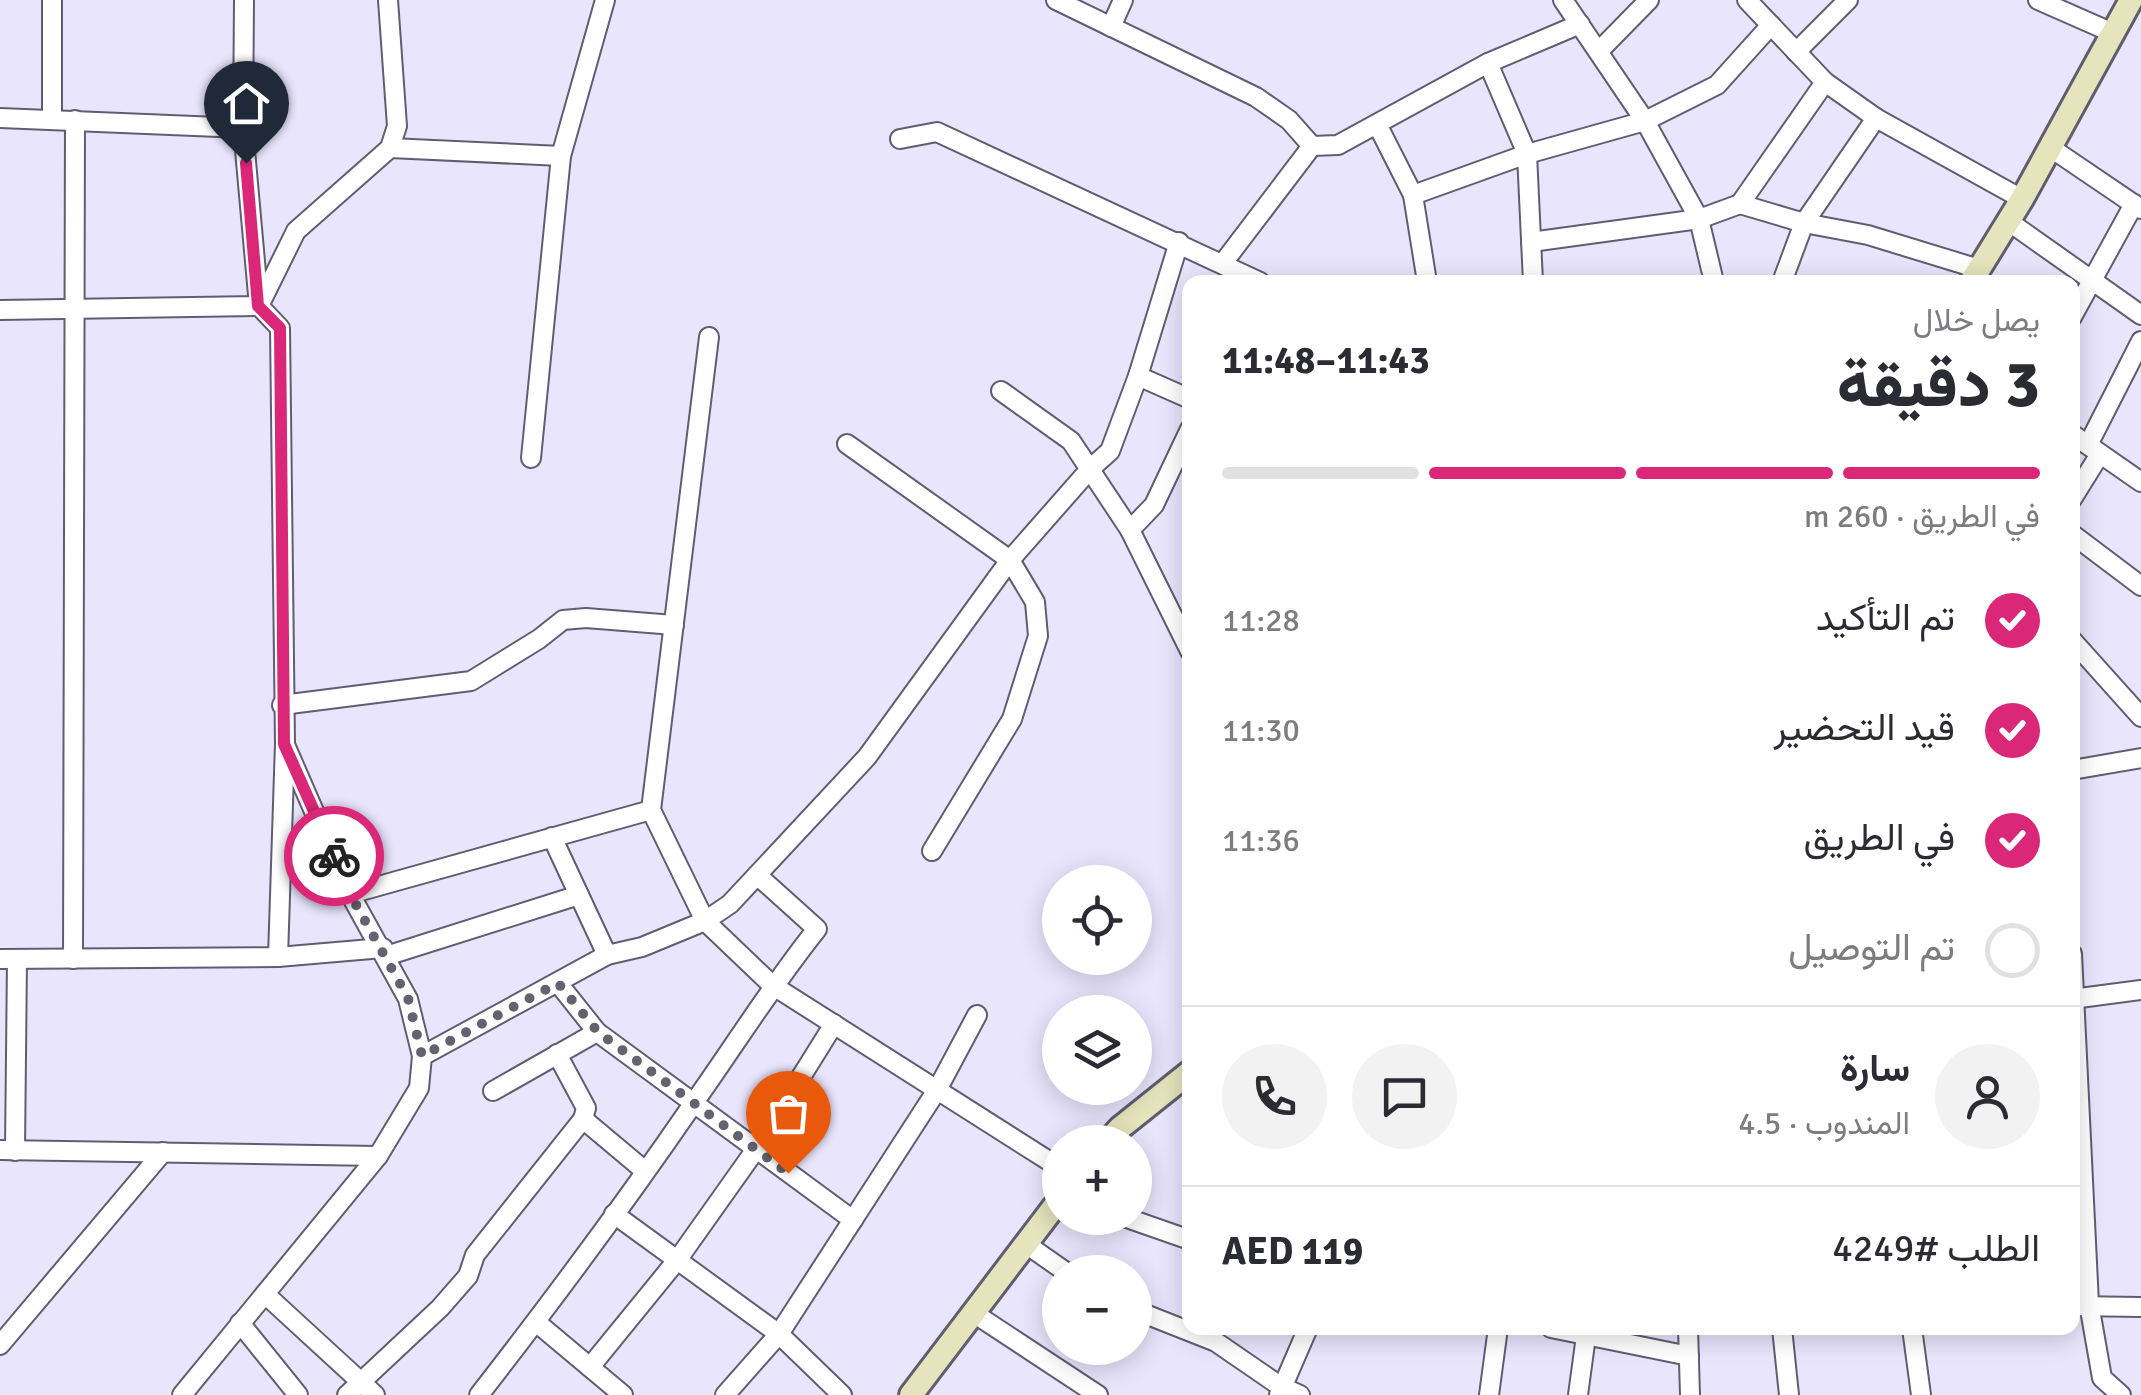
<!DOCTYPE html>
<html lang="ar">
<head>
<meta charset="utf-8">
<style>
  :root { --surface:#fff; --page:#f2f2f3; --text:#2b2b33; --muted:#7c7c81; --line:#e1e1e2; --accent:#db2777 }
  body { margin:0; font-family:Signika,Vazirmatn,sans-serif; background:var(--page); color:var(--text); direction:rtl; height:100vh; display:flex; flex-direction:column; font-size:38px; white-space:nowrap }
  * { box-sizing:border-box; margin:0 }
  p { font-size:32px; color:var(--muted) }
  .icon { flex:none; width:55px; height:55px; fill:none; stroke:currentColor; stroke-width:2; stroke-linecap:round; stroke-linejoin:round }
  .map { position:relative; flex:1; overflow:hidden; direction:ltr }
  .drawer { position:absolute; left:1182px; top:275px; width:898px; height:1060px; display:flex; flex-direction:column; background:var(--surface); border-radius:20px; box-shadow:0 5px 25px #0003; direction:rtl }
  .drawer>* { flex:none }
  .fabs { position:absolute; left:1042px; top:865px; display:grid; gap:20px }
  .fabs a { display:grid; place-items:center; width:110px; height:110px; border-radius:50%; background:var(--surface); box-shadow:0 5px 25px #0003; font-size:50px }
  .pin { position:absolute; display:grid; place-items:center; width:85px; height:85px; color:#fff; margin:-102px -42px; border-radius:50% 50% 50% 0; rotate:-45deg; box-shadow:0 0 10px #0007 }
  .pin .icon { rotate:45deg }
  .courier { position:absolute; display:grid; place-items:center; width:100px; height:100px; margin:-50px; border:8px solid #db2777; border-radius:50%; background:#fff; color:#222; box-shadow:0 2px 12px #0007 }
  .summary em { font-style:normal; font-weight:800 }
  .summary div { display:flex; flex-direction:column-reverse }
  .summary { display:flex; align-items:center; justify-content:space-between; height:170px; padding:0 40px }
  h1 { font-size:65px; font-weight:800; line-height:75px }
  .bar { display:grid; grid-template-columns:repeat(4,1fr); gap:15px 10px; align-content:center; height:120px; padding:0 40px }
  .bar i { height:12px; border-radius:8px; background:var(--line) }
  .bar .current { background:var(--accent) }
  .bar p { grid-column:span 4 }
  .line { display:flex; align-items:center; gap:25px; padding:0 40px; border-top:2px solid var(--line) }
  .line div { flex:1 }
  .round { display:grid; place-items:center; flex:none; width:105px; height:105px; border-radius:52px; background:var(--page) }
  ol { padding:0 40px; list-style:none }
  li { display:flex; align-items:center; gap:30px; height:110px }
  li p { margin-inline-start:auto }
  li .icon { padding:10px; border-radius:50%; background:var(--accent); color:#fff; stroke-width:4 }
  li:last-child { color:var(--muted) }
  li i { width:55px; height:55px; border:5px solid var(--line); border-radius:50% }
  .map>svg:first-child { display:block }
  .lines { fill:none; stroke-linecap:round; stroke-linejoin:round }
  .street-casing { stroke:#615d71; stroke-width:22 }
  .secondary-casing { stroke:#615d71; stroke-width:28 }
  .street { stroke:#fff; stroke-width:18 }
  .secondary { stroke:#e6e4bc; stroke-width:22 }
  .done { stroke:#64626f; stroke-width:10; stroke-dasharray:0 18 }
  .route { stroke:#db2777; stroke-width:12 }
</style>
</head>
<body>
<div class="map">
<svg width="2141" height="1395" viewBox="0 0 2141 1395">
  <rect width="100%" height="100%" fill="#e9e5fd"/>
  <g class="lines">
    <defs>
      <g id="street">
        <polyline points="52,0 52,119"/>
        <polyline points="244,0 243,128 259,306 280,328 285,743 278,957"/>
        <polyline points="1056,0 1256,97 1289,120 1312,146 1223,263"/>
        <polyline points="1563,0 1645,121 1699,219 1714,282"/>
        <polyline points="1747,0 1825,82 1876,118 2022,199"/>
        <polyline points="2038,0 2113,33"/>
        <polyline points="1111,27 1123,0"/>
        <polyline points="1599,51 1649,0"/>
        <polyline points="1796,52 1848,0"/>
        <polyline points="1488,63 1527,154 1533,282"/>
        <polyline points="0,118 243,128"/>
        <polyline points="1377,124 1413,195 1427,282"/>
        <polyline points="900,139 937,132 1260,282"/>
        <polyline points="1312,146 1338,145 1488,63 1580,24"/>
        <polyline points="390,148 561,156"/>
        <polyline points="2051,148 2141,209"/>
        <polyline points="1413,195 1527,154 1645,121 1717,85 1771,25"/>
        <polyline points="1740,204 1825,82"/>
        <polyline points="2008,221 2141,315"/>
        <polyline points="1531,242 1699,219 1740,204 1804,223 1868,235 1979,269"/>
        <polyline points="1782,282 1804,223 1876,118"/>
        <polyline points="0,310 259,306 296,231 390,148 397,126 388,0"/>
        <polyline points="2072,317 2134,204"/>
        <polyline points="709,337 651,810 705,921 772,985 1060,1168"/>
        <polyline points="1138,376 1190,399"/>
        <polyline points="1001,391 1071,441 1130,530 1190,651"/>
        <polyline points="2072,434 2141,482"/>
        <polyline points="847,444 1010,560 1035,602 1038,636 1012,719 932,851"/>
        <polyline points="2088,445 2141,341"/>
        <polyline points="531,458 561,156 605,0"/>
        <polyline points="2072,499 2100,454"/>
        <polyline points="1130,530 1154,505 1190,429"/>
        <polyline points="2072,534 2141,586"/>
        <polyline points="2072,640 2141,717"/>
        <polyline points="282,705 471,681 539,639 563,620 586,618 674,625"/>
        <polyline points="2072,770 2141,758"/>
        <polyline points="552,837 607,955"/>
        <polyline points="350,894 651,810"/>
        <polyline points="2072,954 2089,1304 2102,1378 2121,1395"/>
        <polyline points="386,956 579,895"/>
        <polyline points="0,959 278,957 383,948"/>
        <polyline points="73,959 75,120"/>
        <polyline points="558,983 597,1032 853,1220"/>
        <polyline points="2072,999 2141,990"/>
        <polyline points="422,1056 607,955 642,947 705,921 730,904 867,757 1010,560 1090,469 1110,451 1138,376 1179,242"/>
        <polyline points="493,1091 597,1032"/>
        <polyline points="583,1119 645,1171"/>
        <polyline points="0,1150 378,1156"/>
        <polyline points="15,1151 17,959"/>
        <polyline points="614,1214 779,1334 842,1395"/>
        <polyline points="1127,1218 1190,1240"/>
        <polyline points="1026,1244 1066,1272"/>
        <polyline points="265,1294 375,1395"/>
        <polyline points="2072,1306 2141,1307"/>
        <polyline points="1135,1310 1216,1342 1280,1386 1300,1395"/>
        <polyline points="975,1314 1098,1395"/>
        <polyline points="536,1322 623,1395"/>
        <polyline points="240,1323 298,1395"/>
        <polyline points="1551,1328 1689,1356"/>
        <polyline points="1688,1328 1690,1395"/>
        <polyline points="1782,1328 1789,1395"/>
        <polyline points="1912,1328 1921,1395"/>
        <polyline points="0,1345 163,1152"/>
        <polyline points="590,1367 678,1259 756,1149 834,1024"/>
        <polyline points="182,1395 378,1156 419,1088 422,1056 408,999 350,894 286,747"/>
        <polyline points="347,1395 440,1308 468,1276 475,1255 583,1119 586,1108 557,1054"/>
        <path d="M479,1395C553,1300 625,1203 693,1104C735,1045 772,985 817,929L757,875"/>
        <polyline points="725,1395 779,1334 937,1090 977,1015"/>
        <polyline points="1279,1395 1308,1328"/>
        <polyline points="1489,1395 1498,1328"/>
        <polyline points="1578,1395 1586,1336"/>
      </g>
      <g id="secondary">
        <polyline points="1971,282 2022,199 2131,0"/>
        <polyline points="1107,1142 1120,1128 1190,1072"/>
        <polyline points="911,1395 1060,1199"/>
      </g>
    </defs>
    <use href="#street" class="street-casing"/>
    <use href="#secondary" class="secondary-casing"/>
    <use href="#street" class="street"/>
    <use href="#secondary" class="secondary"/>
  </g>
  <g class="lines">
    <polyline class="done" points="334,856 350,894 408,998 422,1056 558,983 598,1032 788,1173"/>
    <polyline class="route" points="246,163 258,306 280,328 284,744 334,856"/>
  </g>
</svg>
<div class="fabs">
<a><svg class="icon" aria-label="locate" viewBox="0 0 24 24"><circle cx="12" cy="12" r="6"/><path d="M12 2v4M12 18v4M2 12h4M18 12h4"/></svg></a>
<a><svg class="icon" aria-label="layers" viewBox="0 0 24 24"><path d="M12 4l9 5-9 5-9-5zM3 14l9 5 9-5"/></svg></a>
<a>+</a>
<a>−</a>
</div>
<div class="pin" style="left:788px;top:1173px;background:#ea580c"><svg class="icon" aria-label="bag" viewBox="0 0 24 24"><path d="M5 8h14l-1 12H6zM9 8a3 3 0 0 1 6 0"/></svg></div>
<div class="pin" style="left:246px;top:163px;background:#1f2937"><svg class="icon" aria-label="home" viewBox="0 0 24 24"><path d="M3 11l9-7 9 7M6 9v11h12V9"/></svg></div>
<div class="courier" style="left:334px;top:856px"><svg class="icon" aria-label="bike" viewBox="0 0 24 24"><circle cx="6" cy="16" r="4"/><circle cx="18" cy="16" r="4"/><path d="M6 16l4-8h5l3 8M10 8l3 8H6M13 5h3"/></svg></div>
<section class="drawer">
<div class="summary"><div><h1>3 دقيقة</h1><p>يصل خلال</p></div><em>11:43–11:48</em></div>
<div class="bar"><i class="current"></i><i class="current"></i><i class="current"></i><i></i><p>في الطريق · 260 m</p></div>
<ol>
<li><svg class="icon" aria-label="check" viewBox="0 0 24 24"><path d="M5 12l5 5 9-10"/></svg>تم التأكيد<p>11:28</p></li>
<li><svg class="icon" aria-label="check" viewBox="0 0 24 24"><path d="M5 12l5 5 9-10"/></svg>قيد التحضير<p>11:30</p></li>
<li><svg class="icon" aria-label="check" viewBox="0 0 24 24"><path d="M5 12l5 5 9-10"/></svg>في الطريق<p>11:36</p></li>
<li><i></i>تم التوصيل</li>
</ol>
<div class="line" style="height:180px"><a class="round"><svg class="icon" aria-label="person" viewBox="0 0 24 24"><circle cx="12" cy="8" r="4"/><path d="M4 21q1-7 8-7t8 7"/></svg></a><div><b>سارة</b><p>المندوب · 4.5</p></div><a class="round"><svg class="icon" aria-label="chat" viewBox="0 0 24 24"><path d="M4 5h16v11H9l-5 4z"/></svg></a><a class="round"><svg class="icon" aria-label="phone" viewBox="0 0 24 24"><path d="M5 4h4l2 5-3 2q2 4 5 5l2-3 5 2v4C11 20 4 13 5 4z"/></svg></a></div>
<div class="line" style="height:130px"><div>الطلب #4249</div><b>AED 119</b></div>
</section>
</div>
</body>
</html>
